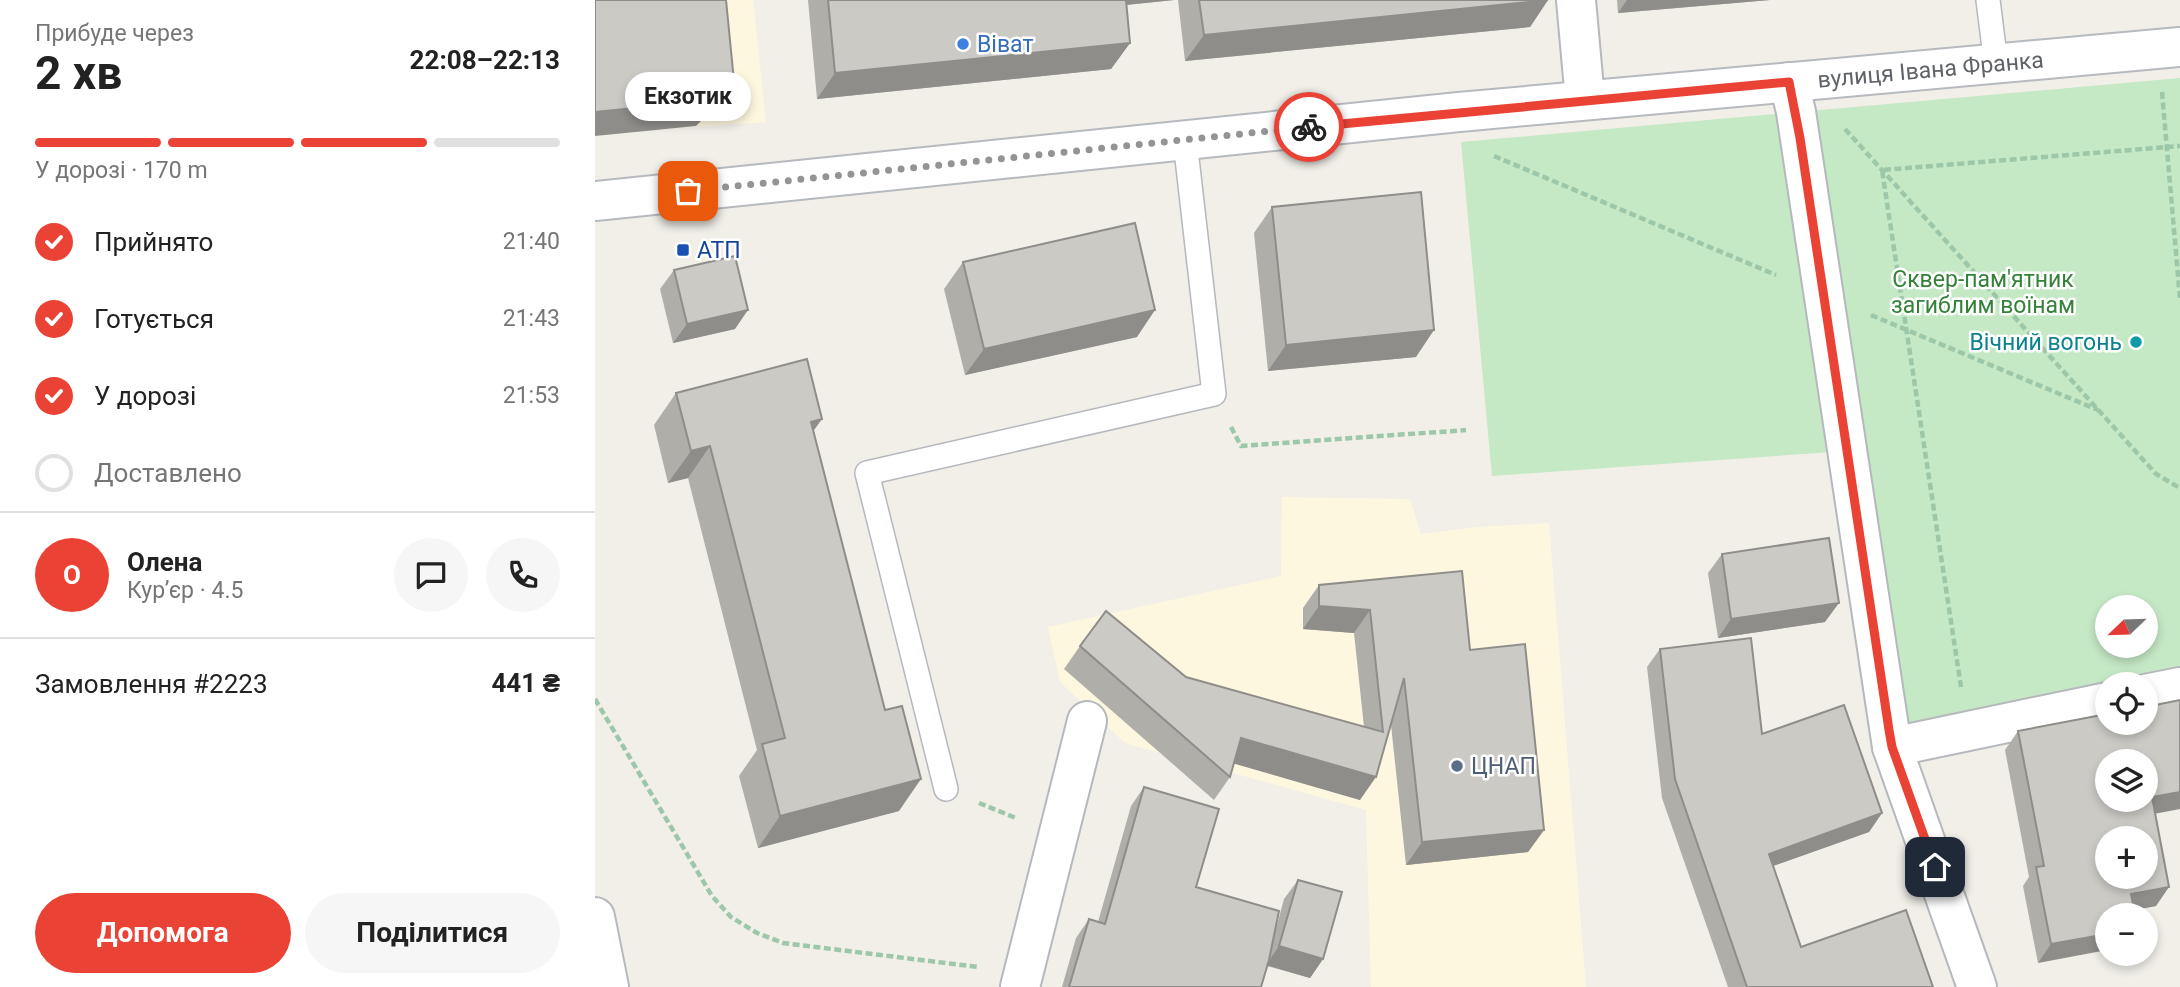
<!DOCTYPE html>
<html lang="uk">
<head>
<meta charset="utf-8">
<style>
  :root { --surface:#fff; --page:#f6f6f6; --text:#222; --muted:#767676; --line:#e0e0e0; --accent:#ea4335 }
  body { margin:0; font-family:Roboto,sans-serif; background:var(--page); color:var(--text); height:100vh; display:flex; flex-direction:column; font-size:26px; white-space:nowrap }
  * { box-sizing:border-box; margin:0 }
  p { font-size:23px; color:var(--muted) }
  .icon { flex:none; width:38px; height:38px; fill:none; stroke:currentColor; stroke-width:2; stroke-linecap:round; stroke-linejoin:round }
  .map { position:relative; flex:1; overflow:hidden }
  .sheet { display:flex; flex-direction:column; background:var(--surface); width:595px }
  .sheet>* { flex:none }
  .needle { width:46px; rotate:247deg }
  .buttons { position:absolute; left:1500px; top:595px; display:grid; gap:14px }
  .buttons a { display:grid; place-items:center; width:63px; height:63px; border-radius:50%; background:var(--surface); box-shadow:0 4px 10px #0003; font-size:35px }
  .pin { position:absolute; display:grid; place-items:center; width:60px; height:60px; color:#fff; margin:-30px; border-radius:14px; box-shadow:0 4px 10px #0006 }
  .courier { position:absolute; display:grid; place-items:center; width:70px; height:70px; margin:-35px; border:5px solid #ea4335; border-radius:50%; background:#fff; color:#222; box-shadow:0 2px 9px #0007 }
  .bubble { position:absolute; height:49px; border-radius:24px; background:var(--surface); box-shadow:0 4px 10px #0003; font-size:23px; font-weight:700; line-height:49px; text-align:center }
  .summary em { font-style:normal; font-weight:700 }
  .summary div { display:flex; flex-direction:column-reverse }
  .summary { display:flex; align-items:center; justify-content:space-between; height:119px; padding:0 35px }
  h1 { font-size:46px; font-weight:700; line-height:52px }
  .bar { display:grid; grid-template-columns:repeat(4,1fr); gap:10px 7px; align-content:center; height:84px; padding:0 35px }
  .bar i { height:9px; border-radius:5px; background:var(--line) }
  .bar .selected { background:var(--accent) }
  .bar p { grid-column:span 4 }
  .line { display:flex; align-items:center; gap:18px; padding:0 35px; border-top:2px solid var(--line) }
  .line div { flex:1 }
  .round { display:grid; place-items:center; flex:none; width:74px; height:74px; border-radius:37px; background:var(--page) }
  ol { padding:0 35px; list-style:none }
  li { display:flex; align-items:center; gap:21px; height:77px }
  li p { margin-inline-start:auto }
  li .icon { padding:7px; border-radius:50%; background:var(--accent); color:#fff; stroke-width:4 }
  li:last-child { color:var(--muted) }
  li i { width:38px; height:38px; border:4px solid var(--line); border-radius:50% }
  .primary-button { display:flex; gap:14px; margin-top:auto; padding:14px 35px }
  .primary-button a { flex:1; height:80px; border-radius:42px; background:var(--accent); color:#fff; font-size:28px; font-weight:700; line-height:80px; text-align:center }
  .primary-button a+a { background:var(--page); color:var(--text) }
  main { display:flex; flex:1; min-height:0 }
  .map>svg:first-child { display:block }
  .commercial { fill:#fef7e0 }
  .green { fill:#c5e8c5; fill-rule:evenodd }
  .lines { fill:none; stroke-linecap:round; stroke-linejoin:round }
  .lane-casing { stroke:#b5b8bc; stroke-width:26 }
  .street-casing { stroke:#b5b8bc; stroke-width:42 }
  .secondary-casing { stroke:#b6babf; stroke-width:42 }
  .path { stroke:#9cc7a9; stroke-width:4.5; stroke-dasharray:7 3.5; stroke-linecap:butt }
  .lane { stroke:#fff; stroke-width:23 }
  .street { stroke:#fff; stroke-width:38 }
  .secondary { stroke:#fff; stroke-width:38 }
  .wall { fill:#afaea9 }
  .shaded-wall { fill:#8f8d8a }
  .building { fill:#cccac5; stroke:#8f8d8a; stroke-width:2; fill-rule:evenodd }
  .done { stroke:#929495; stroke-width:7; stroke-dasharray:0 12.6 }
  .route { stroke:#ea4335; stroke-width:9 }
  .shop-dot { fill:#3f7fe0; stroke:#fff; stroke-width:2.5 }
  .transit-dot { fill:#1a4fb4; stroke:#fff; stroke-width:2.5 }
  .culture-dot { fill:#0f9aa8; stroke:#fff; stroke-width:2.5 }
  .service-dot { fill:#5c6f8a; stroke:#fff; stroke-width:2.5 }
  .labels { text-anchor:middle; dominant-baseline:central; stroke-width:5; stroke-linejoin:round; paint-order:stroke }
  .shop-label { font-size:23px; fill:#366cbe; stroke:#fff; text-anchor:start }
  .street-label { font-size:23px; fill:#5f6368; stroke:#fff }
  .transit-label { font-size:23px; fill:#164399; stroke:#fff; text-anchor:start }
  .park-label { font-size:23px; fill:#348238; stroke:#fff }
  .culture-label { font-size:23px; fill:#0d838f; stroke:#fff; text-anchor:end }
  .service-label { font-size:23px; fill:#4e5e75; stroke:#fff; text-anchor:start }
</style>
</head>
<body>
<main>
<section class="sheet">
<div class="summary"><div><h1>2 хв</h1><p>Прибуде через</p></div><em>22:08–22:13</em></div>
<div class="bar"><i class="selected"></i><i class="selected"></i><i class="selected"></i><i></i><p>У дорозі · 170 m</p></div>
<ol>
<li><svg class="icon" aria-label="check" viewBox="0 0 24 24"><path d="M5 12l5 5 9-10"/></svg>Прийнято<p>21:40</p></li>
<li><svg class="icon" aria-label="check" viewBox="0 0 24 24"><path d="M5 12l5 5 9-10"/></svg>Готується<p>21:43</p></li>
<li><svg class="icon" aria-label="check" viewBox="0 0 24 24"><path d="M5 12l5 5 9-10"/></svg>У дорозі<p>21:53</p></li>
<li><i></i>Доставлено</li>
</ol>
<div class="line" style="height:126px"><b class="round" style="background:var(--accent);color:#fff">О</b><div><b>Олена</b><p>Кур’єр · 4.5</p></div><a class="round"><svg class="icon" aria-label="chat" viewBox="0 0 24 24"><path d="M4 5h16v11H9l-5 4z"/></svg></a><a class="round"><svg class="icon" aria-label="phone" viewBox="0 0 24 24"><path d="M5 4h4l2 5-3 2q2 4 5 5l2-3 5 2v4C11 20 4 13 5 4z"/></svg></a></div>
<div class="line" style="height:91px"><div>Замовлення #2223</div><b>441 ₴</b></div>
<div class="primary-button"><a>Допомога</a><a>Поділитися</a></div>
</section>
<div class="map">
<svg width="1585" height="987" viewBox="0 0 1585 987">
  <rect width="100%" height="100%" fill="#f1efe8"/>
  <g class="commercial">
    <polygon points="0,0 158,0 171,122 39,131"/>
    <polygon points="687,497 815,499 826,534 883,527 954,523 991,987 776,987 771,810 530,743 465,682 453,627 686,576"/>
  </g>
  <path class="green" d="M1585,78V674L1533,684H1512L1311,728L1252,451L897,476L866,142ZM1512,607H1550V646H1512Z"/>
  <g class="lines">
    <defs>
      <g id="lane">
        <polyline points="1393,0 1401,64"/>
        <polyline points="351,789 272,473 619,394 590,141"/>
      </g>
      <g id="street">
        <polyline points="981,0 990,100"/>
        <polyline points="1194,82 1201,112 1297,747 1382,987"/>
        <polyline points="1550,694 1585,687"/>
        <polyline points="1297,747 1512,702"/>
        <polyline points="0,917 14,987"/>
        <polyline points="425,987 492,721"/>
      </g>
      <g id="secondary">
        <path id="s1" d="M0,201L864,112L1585,47"/>
      </g>
    </defs>
    <use href="#lane" class="lane-casing"/>
    <use href="#street" class="street-casing"/>
    <use href="#secondary" class="secondary-casing"/>
    <g class="path">
      <polyline points="1567,92 1585,299"/>
      <polyline points="1250,129 1561,474 1585,488"/>
      <polyline points="899,156 1181,275"/>
      <polyline points="1276,315 1503,410"/>
      <polyline points="636,427 646,446 871,430"/>
      <polyline points="1366,687 1287,170 1585,146"/>
      <polyline points="0,699 117,896 136,917 162,933 188,943 383,967"/>
      <polyline points="384,803 421,818"/>
    </g>
    <use href="#lane" class="lane"/>
    <use href="#street" class="street"/>
    <use href="#secondary" class="secondary"/>
  </g>
  <g class="wall">
    <polygon points="213,0 579,0 531,5 535,43 516,69 222,99"/>
    <polygon points="583,0 953,0 935,27 590,61"/>
    <polygon points="1022,0 1175,0 1023,13"/>
    <polygon points="677,207 821,357 673,371 659,233"/>
    <polygon points="368,262 542,337 370,375 349,289"/>
    <polygon points="79,270 140,329 78,343 65,289"/>
    <polygon points="81,393 218,432 304,811 163,848 144,776 162,750 93,478 73,483 59,425"/>
    <polygon points="1127,554 1230,622 1123,638 1113,573"/>
    <polygon points="724,585 875,650 949,830 933,852 811,865 796,725 765,800 639,763 635,777 619,800 469,669 485,646 591,677 769,727 759,633 708,629 708,608"/>
    <polygon points="1065,649 1167,734 1287,813 1274,832 1178,866 1206,947 1338,987 1133,987 1067,798 1052,667"/>
    <polygon points="1423,731 1560,814 1561,906 1539,910 1443,963 1428,886 1434,877 1410,750"/>
    <polygon points="549,787 601,887 678,940 689,899 703,880 728,959 715,978 672,966 666,987 467,987 481,938 494,919 503,922 536,806"/>
  </g>
  <g class="shaded-wall">
    <polygon points="515,0 579,0 510,7"/>
    <polygon points="953,0 935,27 590,61 609,35"/>
    <polygon points="1032,0 1175,0 1023,13"/>
    <polygon points="535,43 516,69 222,99 240,73"/>
    <polygon points="139,81 121,106 101,126 0,136 0,112"/>
    <polygon points="153,310 140,329 78,343 92,324"/>
    <polygon points="560,310 542,337 370,375 389,349"/>
    <polygon points="839,330 821,357 673,371 691,345"/>
    <polygon points="227,419 204,451 216,422"/>
    <polygon points="115,446 93,478 73,483 96,451"/>
    <polygon points="1244,603 1230,622 1123,638 1136,619"/>
    <polygon points="724,606 775,610 759,633 708,629"/>
    <polygon points="646,738 781,777 765,800 630,761"/>
    <polygon points="326,779 304,811 163,848 185,816"/>
    <polygon points="1585,792 1585,809 1543,817 1557,797"/>
    <polygon points="1287,813 1274,832 1161,872 1174,854"/>
    <polygon points="949,830 933,852 811,865 827,842"/>
    <polygon points="1574,887 1561,906 1523,913 1536,894"/>
    <polygon points="1512,934 1512,950 1443,963 1456,944"/>
    <polygon points="684,946 728,959 715,978 671,965"/>
  </g>
  <g class="building">
    <polygon points="0,0 131,0 139,81 119,100 0,112"/>
    <polygon points="233,0 531,0 535,43 240,73"/>
    <polygon points="604,0 953,0 609,35"/>
    <polygon points="826,192 839,330 691,345 677,207"/>
    <polygon points="540,223 560,310 389,349 368,262"/>
    <polygon points="140,256 153,310 92,324 79,270"/>
    <polygon points="212,359 227,419 216,422 290,710 307,706 326,779 185,816 167,744 190,738 115,446 96,451 81,393"/>
    <polygon points="1234,538 1244,603 1136,619 1127,554"/>
    <polygon points="867,571 875,650 930,644 949,830 827,842 809,678 781,777 646,738 635,777 485,646 511,611 591,677 788,732 775,610 724,606 724,585"/>
    <polygon points="1156,638 1167,734 1249,705 1287,813 1174,854 1206,947 1311,910 1338,987 1152,987 1080,779 1065,649"/>
    <path d="M1585,700V792L1557,797L1574,887L1536,894L1540,915H1512V934L1456,944L1441,867L1449,866L1423,731L1512,714V723H1550V707ZM1512,761H1550V800H1512ZM1512,838H1550V877H1512Z"/>
    <polygon points="549,787 624,809 601,887 684,911 674,960 666,987 474,987 494,919 510,924"/>
    <polygon points="703,880 747,892 728,959 684,946"/>
  </g>
  <g class="lines">
    <polyline class="done" points="93,191 714,127"/>
    <polyline class="route" points="714,127 1194,82 1205,138 1294,730 1297,747 1340,867"/>
  </g>
  <circle class="shop-dot" cx="368" cy="44" r="7"/>
  <rect class="transit-dot" x="81" y="243" width="14" height="14" rx="3.5"/>
  <circle class="culture-dot" cx="1541" cy="342" r="7"/>
  <circle class="service-dot" cx="862" cy="766" r="7"/>
  <g class="labels">
    <g class="shop-label">
      <text x="382" y="44">Віват</text>
    </g>
    <g class="street-label">
      <text stroke="none"><textPath href="#s1" startOffset="1342">вулиця Івана Франка</textPath></text>
    </g>
    <g class="transit-label">
      <text x="102" y="250">АТП</text>
    </g>
    <g class="park-label">
      <text x="1388" y="279">Сквер-пам'ятник<tspan x="1388" dy="26">загиблим воїнам</tspan></text>
    </g>
    <g class="culture-label">
      <text x="1527" y="342">Вічний вогонь</text>
    </g>
    <g class="service-label">
      <text x="876" y="766">ЦНАП</text>
    </g>
  </g>
</svg>
<div class="buttons">
<a><svg class="needle" viewBox="-14 -14 28 28"><path d="M0-13l5 13h-10z" fill="#e53935"/><path d="M0 13l5-13h-10z" fill="#767676"/></svg></a>
<a><svg class="icon" aria-label="locate" viewBox="0 0 24 24"><circle cx="12" cy="12" r="6"/><path d="M12 2v4M12 18v4M2 12h4M18 12h4"/></svg></a>
<a><svg class="icon" aria-label="layers" viewBox="0 0 24 24"><path d="M12 4l9 5-9 5-9-5zM3 14l9 5 9-5"/></svg></a>
<a>+</a>
<a>−</a>
</div>
<div class="pin" style="left:93px;top:191px;background:#ea580c"><svg class="icon" aria-label="bag" viewBox="0 0 24 24"><path d="M5 8h14l-1 12H6zM9 8a3 3 0 0 1 6 0"/></svg></div>
<div class="pin" style="left:1340px;top:867px;background:#1f2937"><svg class="icon" aria-label="home" viewBox="0 0 24 24"><path d="M3 11l9-7 9 7M6 9v11h12V9"/></svg></div>
<div class="courier" style="left:714px;top:127px"><svg class="icon" aria-label="bike" viewBox="0 0 24 24"><circle cx="6" cy="16" r="4"/><circle cx="18" cy="16" r="4"/><path d="M6 16l4-8h5l3 8M10 8l3 8H6M13 5h3"/></svg></div>
<div class="bubble" style="left:30px;top:72px;width:126px">Екзотик</div>
</div>
</main>
</body>
</html>
